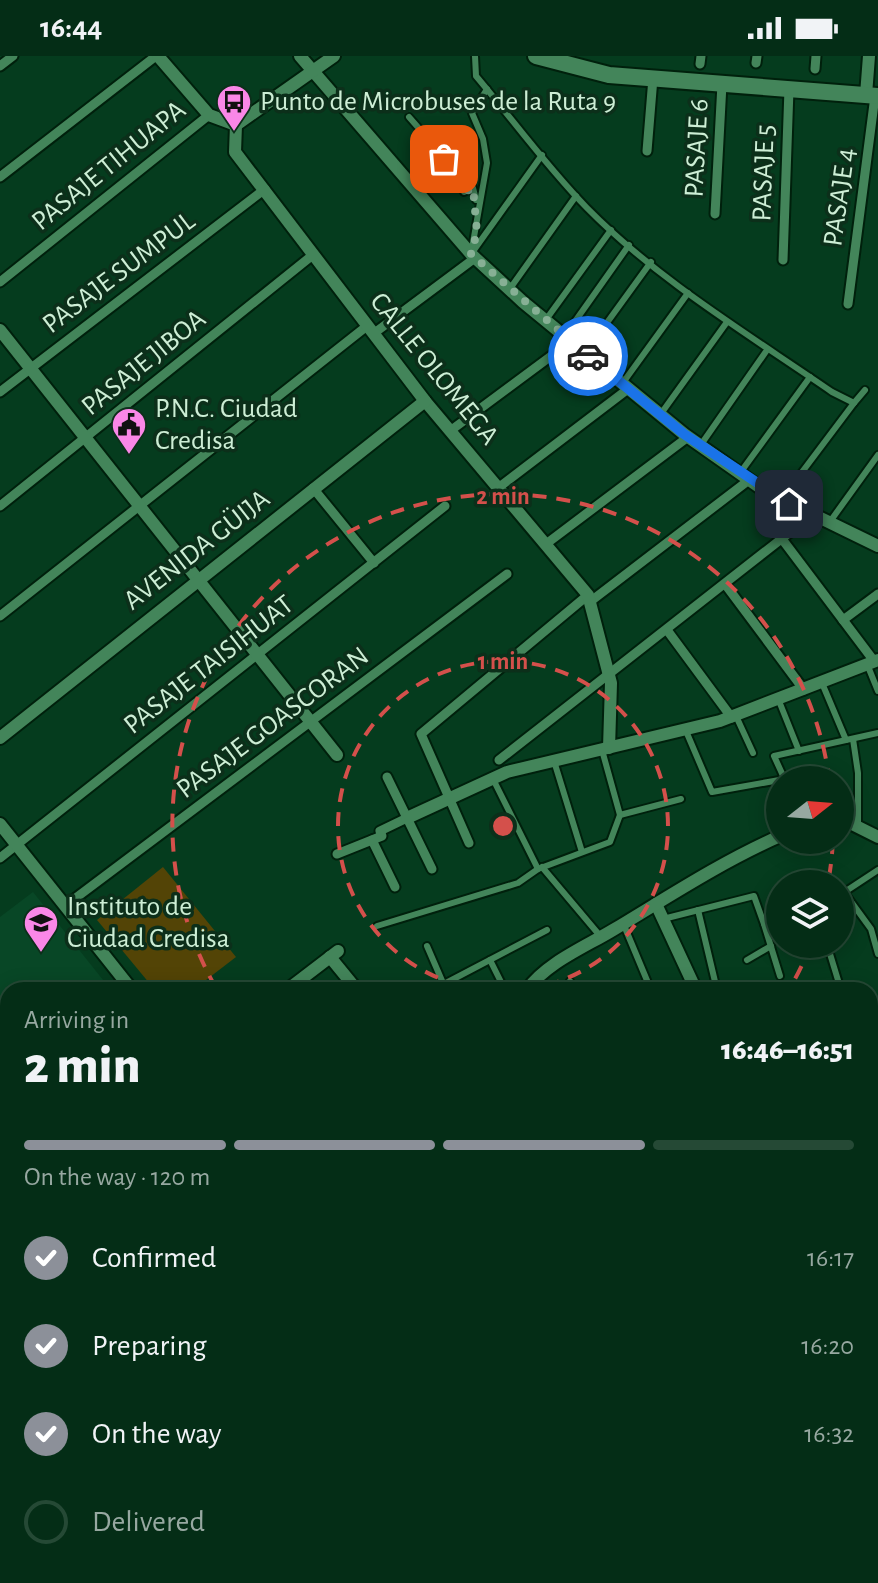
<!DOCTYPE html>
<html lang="en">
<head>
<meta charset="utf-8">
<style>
  :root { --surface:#042d16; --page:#123923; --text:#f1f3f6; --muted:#97a8a1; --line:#254935; --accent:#8c9099 }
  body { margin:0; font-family:"Alegreya Sans",sans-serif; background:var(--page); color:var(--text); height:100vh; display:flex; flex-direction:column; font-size:30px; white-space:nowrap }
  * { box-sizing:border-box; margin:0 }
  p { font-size:26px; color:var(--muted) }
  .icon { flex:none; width:44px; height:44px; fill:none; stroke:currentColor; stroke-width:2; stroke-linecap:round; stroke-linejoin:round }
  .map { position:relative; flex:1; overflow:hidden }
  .side { position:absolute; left:0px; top:926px; width:878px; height:602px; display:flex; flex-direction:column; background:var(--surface); border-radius:24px 24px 0 0; box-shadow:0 4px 20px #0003,0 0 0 2px var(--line) }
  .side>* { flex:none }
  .needle { width:52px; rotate:73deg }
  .tools { position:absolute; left:766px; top:710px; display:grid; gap:16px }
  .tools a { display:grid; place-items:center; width:88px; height:88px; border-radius:50%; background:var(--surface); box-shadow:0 4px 20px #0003,0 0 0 2px var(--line); font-size:40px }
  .pin { position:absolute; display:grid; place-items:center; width:68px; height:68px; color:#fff; margin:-34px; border-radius:16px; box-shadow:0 4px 12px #0006 }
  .courier { position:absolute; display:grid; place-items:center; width:80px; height:80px; margin:-40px; border:6px solid #1a73e8; border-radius:50%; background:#fff; color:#222; box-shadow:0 2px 10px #0007 }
  .head em { font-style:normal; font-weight:800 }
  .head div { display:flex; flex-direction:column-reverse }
  .head { display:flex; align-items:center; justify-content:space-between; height:136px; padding:0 24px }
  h1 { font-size:52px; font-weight:800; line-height:60px }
  .bar { display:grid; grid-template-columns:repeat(4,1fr); gap:12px 8px; align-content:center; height:96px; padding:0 24px }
  .bar i { height:10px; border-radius:6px; background:var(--line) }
  .bar .current { background:var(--accent) }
  .bar p { grid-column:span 4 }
  ol { padding:0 24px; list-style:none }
  li { display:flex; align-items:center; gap:24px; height:88px }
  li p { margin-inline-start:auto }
  li .icon { padding:8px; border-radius:50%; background:var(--accent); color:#fff; stroke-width:4 }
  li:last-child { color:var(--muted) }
  li i { width:44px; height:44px; border:4px solid var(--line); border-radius:50% }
  .status { display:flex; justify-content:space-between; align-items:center; height:56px; padding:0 40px; background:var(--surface); direction:ltr }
  .status svg { height:22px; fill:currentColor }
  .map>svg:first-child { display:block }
  .built { fill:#084726 }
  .green { fill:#534406 }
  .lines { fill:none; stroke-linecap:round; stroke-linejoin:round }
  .service-casing { stroke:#00200c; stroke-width:10 }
  .pedestrian-casing { stroke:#00200c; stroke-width:13 }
  .minor-casing { stroke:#00200c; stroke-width:16 }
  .tertiary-casing { stroke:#00200c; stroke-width:20 }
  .service { stroke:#43855a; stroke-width:6 }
  .pedestrian { stroke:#43855a; stroke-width:9 }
  .minor { stroke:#43855a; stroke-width:12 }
  .tertiary { stroke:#43855a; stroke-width:16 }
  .done { stroke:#87b095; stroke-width:8; stroke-dasharray:0 14.4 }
  .route { stroke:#1a73e8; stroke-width:10 }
  .ring { fill:none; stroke:#d4504b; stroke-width:4; stroke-dasharray:14 10 }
  .labels { text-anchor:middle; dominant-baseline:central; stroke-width:7; stroke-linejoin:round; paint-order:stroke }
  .poi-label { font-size:28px; fill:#cdeed5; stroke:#0c2f1a; text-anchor:start }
  .street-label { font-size:28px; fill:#cdeed5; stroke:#0c2f1a }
  .centre { fill:#d4504b; stroke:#0c2f1a; stroke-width:4 }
  .ring-label { font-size:24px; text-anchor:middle; font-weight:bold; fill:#d4504b; stroke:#0c2f1a; stroke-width:7; stroke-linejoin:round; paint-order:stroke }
</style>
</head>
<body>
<div class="status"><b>16:44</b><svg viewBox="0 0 49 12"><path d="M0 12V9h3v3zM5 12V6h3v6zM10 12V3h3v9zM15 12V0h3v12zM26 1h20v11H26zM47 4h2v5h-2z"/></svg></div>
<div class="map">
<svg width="878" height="1527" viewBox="0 0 878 1527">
  <rect width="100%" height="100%" fill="#053c1e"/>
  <polygon class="built" points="33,836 111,934 8,934 8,1008 0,1015 0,861"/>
  <g class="green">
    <polygon points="163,811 236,901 193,934 155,934 97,864"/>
    <polygon points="8,1026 8,1491 0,1491 0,1033"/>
    <polygon points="237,1520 408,1520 405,1527 240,1527"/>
  </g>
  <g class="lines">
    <defs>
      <g id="service">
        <path d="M475,0L476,20C513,64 547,111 587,152C659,225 748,278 832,336L854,347L865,334"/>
        <polyline points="409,61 450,108 464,136 473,132 476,144"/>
        <polyline points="474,194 542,99"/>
        <polyline points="471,198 487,107 483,83 472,57 487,33"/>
        <polyline points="509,234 576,140"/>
        <polyline points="545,265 611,174"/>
        <polyline points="564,281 629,189"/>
        <polyline points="585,297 651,206"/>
        <polyline points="622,328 688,237"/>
        <polyline points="660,359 727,266"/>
        <polyline points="700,390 767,294"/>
        <polyline points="740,417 810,321"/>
        <polyline points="781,444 854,347"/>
        <polyline points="829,467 878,399"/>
        <polyline points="867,608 878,635"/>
        <polyline points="822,627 846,684"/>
        <polyline points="779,645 799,695"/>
        <polyline points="736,660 753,697"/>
        <polyline points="686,675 712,736 785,723"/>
        <polyline points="853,683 858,717 858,768"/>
        <polyline points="602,694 620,759 681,743"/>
        <polyline points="554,705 582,796"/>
        <polyline points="492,721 538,813"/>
        <polyline points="785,724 774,700 878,677"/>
        <polyline points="542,811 601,881"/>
        <polyline points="844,836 871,873 878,898"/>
        <polyline points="840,839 878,814"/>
        <polyline points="698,854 717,934"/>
        <polyline points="663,863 754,840 764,868 780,865"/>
        <polyline points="623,867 651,934"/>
        <polyline points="764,868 780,920"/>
        <polyline points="377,870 518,827 538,813 610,786 620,759"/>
        <polyline points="827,888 841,934"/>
        <polyline points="427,890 446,934"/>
        <polyline points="490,904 505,934"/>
        <polyline points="747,904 771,890"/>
        <polyline points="444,928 547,874"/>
        <polyline points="565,934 570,925"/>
        <polyline points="870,963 878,970"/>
      </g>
      <g id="pedestrian">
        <polyline points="756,7 757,0"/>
        <polyline points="700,8 701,0"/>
        <polyline points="0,10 13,0"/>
        <polyline points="815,13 816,0"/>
        <polyline points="647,95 653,22"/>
        <polyline points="0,121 156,0"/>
        <polyline points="715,158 722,28"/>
        <polyline points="783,204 789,33"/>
        <polyline points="0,226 209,59"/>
        <polyline points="848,248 875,40"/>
        <polyline points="373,278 475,202"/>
        <polyline points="0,336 265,133"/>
        <polyline points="450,375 570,286"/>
        <polyline points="313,432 374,507"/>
        <polyline points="498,432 628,333"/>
        <polyline points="0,450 314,198"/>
        <polyline points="782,483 874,605"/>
        <polyline points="546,488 688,381"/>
        <polyline points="725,528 804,634"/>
        <polyline points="591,545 749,424"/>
        <polyline points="0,560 367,270"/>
        <polyline points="843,564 878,538"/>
        <polyline points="667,574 732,662"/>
        <polyline points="499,704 812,459"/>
        <polyline points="387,721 432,813"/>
        <polyline points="372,784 395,831"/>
        <polyline points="469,787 421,678 588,539"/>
        <polyline points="337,798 382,780 380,775 407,762"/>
        <polyline points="0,802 445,450"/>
        <polyline points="65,850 507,518"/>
      </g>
      <g id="minor">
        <polyline points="158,0 209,59 236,69 235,96 425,345 588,539 611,627 609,692"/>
        <polyline points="300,0 471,198 523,246 684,378 765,435 878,490"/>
        <polyline points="866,39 869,0"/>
        <polyline points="236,69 334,0"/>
        <polyline points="0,274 337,699"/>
        <polyline points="0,682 425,345"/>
        <polyline points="407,762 507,716 720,665 878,604"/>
        <polyline points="840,762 878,781"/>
        <polyline points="0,768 132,934"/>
        <polyline points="656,848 696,934"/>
        <polyline points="330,901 357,934"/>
        <polyline points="287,934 338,895"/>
        <path d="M527,934C546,907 585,891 613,874C668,841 721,806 780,780"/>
        <polyline points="870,1049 878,1052"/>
        <polyline points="870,1201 878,1201"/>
        <polyline points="870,1327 878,1328"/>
        <polyline points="870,1401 878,1402"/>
        <polyline points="0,1522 14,1527"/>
      </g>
      <polyline id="tertiary" points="536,0 609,19 878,40"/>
    </defs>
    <use href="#service" class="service-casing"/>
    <use href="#pedestrian" class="pedestrian-casing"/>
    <use href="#minor" class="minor-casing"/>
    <use href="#tertiary" class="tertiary-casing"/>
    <use href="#service" class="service"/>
    <use href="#pedestrian" class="pedestrian"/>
    <use href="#minor" class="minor"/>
    <use href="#tertiary" class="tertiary"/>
  </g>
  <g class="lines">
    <polyline class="done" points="444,103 464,136 473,132 477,176 471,198 588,300"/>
    <polyline class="route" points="588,300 684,378 789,448"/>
  </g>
  <g class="ring">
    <path d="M484 934A165 165 0 1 1 522 934"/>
    <path d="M833 784A330 330 0 0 1 828 827M811 888A330 330 0 0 1 790 932M216 932A330 330 0 1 1 829 721"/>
  </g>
  <defs>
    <symbol id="bus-pin" viewBox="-11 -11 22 30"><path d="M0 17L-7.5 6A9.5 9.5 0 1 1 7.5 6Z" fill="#fa87e7" stroke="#0c2f1a"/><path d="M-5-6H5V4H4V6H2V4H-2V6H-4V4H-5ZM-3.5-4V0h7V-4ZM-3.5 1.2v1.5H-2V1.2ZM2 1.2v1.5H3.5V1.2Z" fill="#111"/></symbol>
    <symbol id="civic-pin" viewBox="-11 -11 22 30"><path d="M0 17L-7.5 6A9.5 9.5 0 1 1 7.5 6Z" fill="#fa87e7" stroke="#0c2f1a"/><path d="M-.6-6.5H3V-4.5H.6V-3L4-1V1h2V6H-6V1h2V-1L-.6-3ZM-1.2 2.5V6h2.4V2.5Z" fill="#111"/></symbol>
    <symbol id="school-pin" viewBox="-11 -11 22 30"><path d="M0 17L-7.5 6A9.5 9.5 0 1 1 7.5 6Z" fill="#fa87e7" stroke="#0c2f1a"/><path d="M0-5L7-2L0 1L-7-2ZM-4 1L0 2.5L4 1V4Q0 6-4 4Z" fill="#111"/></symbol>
  </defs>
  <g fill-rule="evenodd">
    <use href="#bus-pin" x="214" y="26" width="40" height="54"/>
    <use href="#civic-pin" x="109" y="349" width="40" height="54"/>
    <use href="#school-pin" x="21" y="847" width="40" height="54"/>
  </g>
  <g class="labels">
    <g class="poi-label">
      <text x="260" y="46">Punto de Microbuses de la Ruta 9</text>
      <text x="155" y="353">P.N.C. Ciudad<tspan x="155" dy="32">Credisa</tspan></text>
      <text x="67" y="851">Instituto de<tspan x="67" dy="32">Ciudad Credisa</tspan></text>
    </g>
    <g class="street-label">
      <text transform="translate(697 92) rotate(-87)">PASAJE 6</text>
      <text transform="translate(109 110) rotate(-39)">PASAJE TIHUAPA</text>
      <text transform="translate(764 117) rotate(-88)">PASAJE 5</text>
      <text transform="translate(840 141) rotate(-82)">PASAJE 4</text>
      <text transform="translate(119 217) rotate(-37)">PASAJE SUMPUL</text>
      <text transform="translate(144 307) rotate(-39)">PASAJE JIBOA</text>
      <text transform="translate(434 313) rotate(51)">CALLE OLOMEGA</text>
      <text transform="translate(197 494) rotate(-38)">AVENIDA GÜIJA</text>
      <text transform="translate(209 609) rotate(-38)">PASAJE TAISIHUAT</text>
      <text transform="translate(273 667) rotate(-37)">PASAJE GOASCORAN</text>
    </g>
  </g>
  <circle cx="503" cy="770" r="12" class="centre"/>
  <g class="ring-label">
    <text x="503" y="448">2 min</text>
    <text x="503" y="613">1 min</text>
  </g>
</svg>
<div class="tools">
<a><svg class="needle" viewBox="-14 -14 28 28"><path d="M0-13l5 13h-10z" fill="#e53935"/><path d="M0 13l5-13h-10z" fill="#97a8a1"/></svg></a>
<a><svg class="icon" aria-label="layers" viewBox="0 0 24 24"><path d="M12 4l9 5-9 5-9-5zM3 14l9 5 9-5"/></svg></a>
</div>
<div class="pin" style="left:444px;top:103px;background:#ea580c"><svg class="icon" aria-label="bag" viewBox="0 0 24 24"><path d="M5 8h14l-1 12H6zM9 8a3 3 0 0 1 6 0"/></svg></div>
<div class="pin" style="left:789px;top:448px;background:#1f2937"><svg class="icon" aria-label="home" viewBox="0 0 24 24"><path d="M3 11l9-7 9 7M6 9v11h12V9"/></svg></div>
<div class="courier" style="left:588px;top:300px"><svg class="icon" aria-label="car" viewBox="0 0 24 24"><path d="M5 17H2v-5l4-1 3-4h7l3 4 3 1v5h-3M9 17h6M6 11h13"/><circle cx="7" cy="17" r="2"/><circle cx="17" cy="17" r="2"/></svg></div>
<section class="side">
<div class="head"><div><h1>2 min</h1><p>Arriving in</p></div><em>16:46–16:51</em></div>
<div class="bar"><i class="current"></i><i class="current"></i><i class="current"></i><i></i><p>On the way · 120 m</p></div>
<ol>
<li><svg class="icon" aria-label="check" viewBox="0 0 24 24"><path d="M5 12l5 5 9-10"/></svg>Confirmed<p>16:17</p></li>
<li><svg class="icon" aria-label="check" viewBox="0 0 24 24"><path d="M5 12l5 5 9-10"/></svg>Preparing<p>16:20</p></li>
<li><svg class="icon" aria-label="check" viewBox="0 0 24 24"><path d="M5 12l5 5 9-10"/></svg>On the way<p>16:32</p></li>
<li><i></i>Delivered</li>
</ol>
</section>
</div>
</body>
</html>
